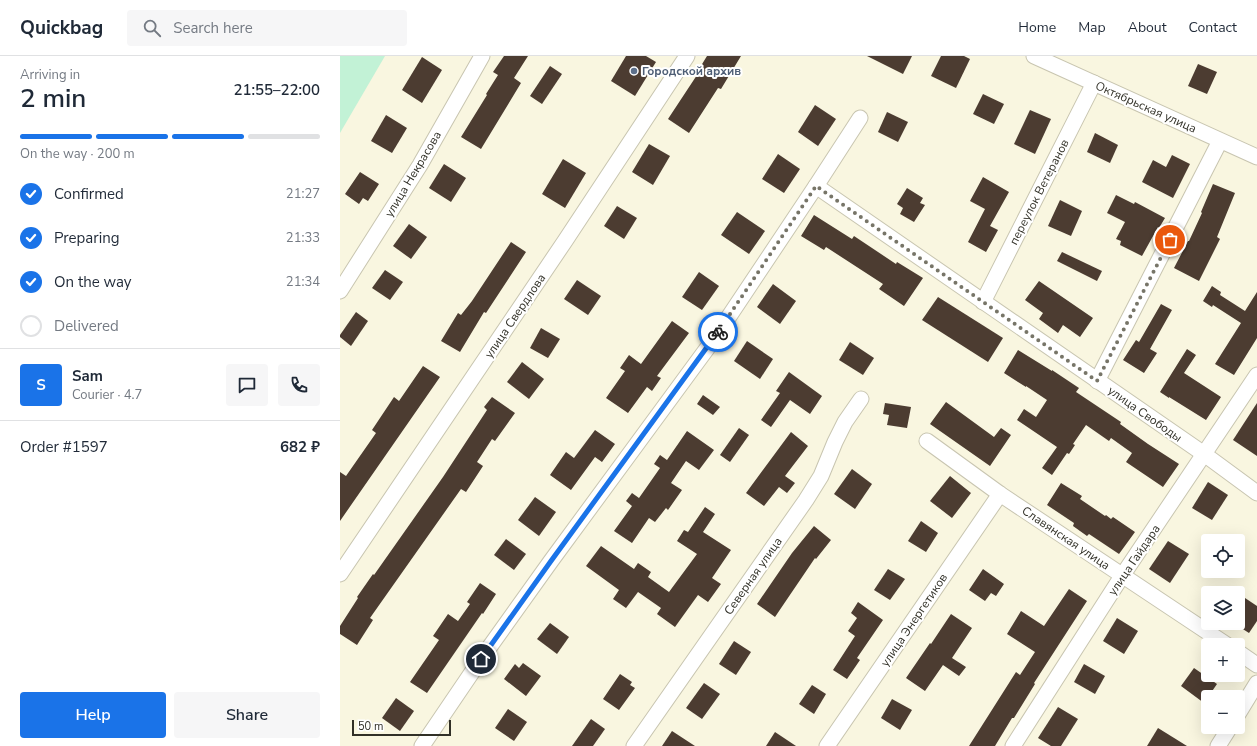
<!DOCTYPE html>
<html lang="en">
<head>
<meta charset="utf-8">
<style>
  :root { --surface:#fff; --page:#f6f6f7; --text:#1f2937; --muted:#747a83; --line:#e0e1e3; --accent:#1a73e8 }
  body { margin:0; font-family:"Nunito Sans",sans-serif; background:var(--page); color:var(--text); height:100vh; display:flex; flex-direction:column; font-size:15px; white-space:nowrap }
  * { box-sizing:border-box; margin:0 }
  p { font-size:13px; color:var(--muted) }
  .icon { flex:none; width:22px; height:22px; fill:none; stroke:currentColor; stroke-width:2; stroke-linecap:round; stroke-linejoin:round }
  .map { position:relative; flex:1; overflow:hidden }
  .details { display:flex; flex-direction:column; background:var(--surface); width:340px }
  .details>* { flex:none }
  .buttons { position:absolute; left:861px; top:478px; display:grid; gap:8px }
  .buttons a { display:grid; place-items:center; width:44px; height:44px; border-radius:4px; background:var(--surface); box-shadow:0 4px 16px #0002; font-size:20px }
  .scale { position:absolute; left:12px; bottom:10px; width:99px; box-sizing:border-box; padding-left:4px; border:2px solid #313027; border-top:0; font-size:11px; line-height:14px; white-space:nowrap; color:#313027; -webkit-text-stroke:3px #fff; paint-order:stroke }
  .pin { position:absolute; display:grid; place-items:center; width:34px; height:34px; color:#fff; margin:-17px; border:2px solid #fff; border-radius:50%; box-shadow:0 1px 4px #0007 }
  .courier { position:absolute; display:grid; place-items:center; width:40px; height:40px; margin:-20px; border:3px solid #1a73e8; border-radius:50%; background:#fff; color:#222; box-shadow:0 1px 5px #0007 }
  .head em { font-style:normal; font-weight:600 }
  .head div { display:flex; flex-direction:column-reverse }
  .head { display:flex; align-items:center; justify-content:space-between; height:68px; padding:0 20px }
  h1 { font-size:26px; font-weight:600; line-height:30px }
  .bar { display:grid; grid-template-columns:repeat(4,1fr); gap:6px 4px; align-content:center; height:48px; padding:0 20px }
  .bar i { height:5px; border-radius:3px; background:var(--line) }
  .bar .active { background:var(--accent) }
  .bar p { grid-column:span 4 }
  .line { display:flex; align-items:center; gap:10px; padding:0 20px; border-top:1px solid var(--line) }
  .line div { flex:1 }
  .round { display:grid; place-items:center; flex:none; width:42px; height:42px; border-radius:4px; background:var(--page) }
  ol { padding:0 20px; list-style:none }
  li { display:flex; align-items:center; gap:12px; height:44px }
  li p { margin-inline-start:auto }
  li .icon { padding:4px; border-radius:50%; background:var(--accent); color:#fff; stroke-width:4 }
  li:last-child { color:var(--muted) }
  li i { width:22px; height:22px; border:2px solid var(--line); border-radius:50% }
  .cta { display:flex; gap:8px; margin-top:auto; padding:8px 20px }
  .cta a { flex:1; height:46px; border-radius:4px; background:var(--accent); color:#fff; font-size:16px; font-weight:600; line-height:46px; text-align:center }
  .cta a+a { background:var(--page); color:var(--text) }
  header { display:flex; align-items:center; gap:24px; box-sizing:border-box; height:56px; padding:0 20px; background:var(--surface); border-bottom:1px solid var(--line) }
  header strong { font-size:19px }
  nav { display:flex; gap:22px; margin-inline-start:auto; font-size:14px }
  .search { width:280px; height:36px; background:var(--page); display:flex; align-items:center; gap:10px; box-sizing:border-box; padding:0 14px; border-radius:4px; color:var(--muted); font-size:15px }
  main { display:flex; flex:1; min-height:0 }
  .map>svg:first-child { display:block }
  .green { fill:#c2f2d6 }
  .building { fill:#4c3c31 }
  .lines { fill:none; stroke-linecap:round; stroke-linejoin:round }
  .minor-casing { stroke:#c8c5b0; stroke-width:17 }
  .minor { stroke:#fff; stroke-width:15 }
  .done { stroke:#777568; stroke-width:4; stroke-dasharray:0 7.2 }
  .route { stroke:#1a73e8; stroke-width:5 }
  .service-dot { fill:#5c6f8a; stroke:#fff; stroke-width:1.5 }
  .labels { text-anchor:middle; dominant-baseline:central; stroke-width:4; stroke-linejoin:round; paint-order:stroke }
  .service-label { font-size:12px; font-weight:bold; fill:#4e5e75; stroke:#fff; text-anchor:start }
  .street-label { font-size:12px; fill:#313027; stroke:#fff }
</style>
</head>
<body>
<header>
<strong>Quickbag</strong>
<div class="search"><svg class="icon" aria-label="search" viewBox="0 0 24 24"><circle cx="10" cy="10" r="6"/><path d="M15 15l6 6"/></svg>Search here</div>
<nav><a>Home</a><a>Map</a><a>About</a><a>Contact</a></nav>
</header>
<main>
<section class="details">
<div class="head"><div><h1>2 min</h1><p>Arriving in</p></div><em>21:55–22:00</em></div>
<div class="bar"><i class="active"></i><i class="active"></i><i class="active"></i><i></i><p>On the way · 200 m</p></div>
<ol>
<li><svg class="icon" aria-label="check" viewBox="0 0 24 24"><path d="M5 12l5 5 9-10"/></svg>Confirmed<p>21:27</p></li>
<li><svg class="icon" aria-label="check" viewBox="0 0 24 24"><path d="M5 12l5 5 9-10"/></svg>Preparing<p>21:33</p></li>
<li><svg class="icon" aria-label="check" viewBox="0 0 24 24"><path d="M5 12l5 5 9-10"/></svg>On the way<p>21:34</p></li>
<li><i></i>Delivered</li>
</ol>
<div class="line" style="height:72px"><b class="round" style="background:var(--accent);color:#fff">S</b><div><b>Sam</b><p>Courier · 4.7</p></div><a class="round"><svg class="icon" aria-label="chat" viewBox="0 0 24 24"><path d="M4 5h16v11H9l-5 4z"/></svg></a><a class="round"><svg class="icon" aria-label="phone" viewBox="0 0 24 24"><path d="M5 4h4l2 5-3 2q2 4 5 5l2-3 5 2v4C11 20 4 13 5 4z"/></svg></a></div>
<div class="line" style="height:52px"><div>Order #1597</div><b>682 ₽</b></div>
<div class="cta"><a>Help</a><a>Share</a></div>
</section>
<div class="map">
<svg width="917" height="690" viewBox="0 0 917 690">
  <rect width="100%" height="100%" fill="#f9f6e0"/>
  <polygon class="green" points="0,0 45,0 0,77"/>
  <g class="building">
    <polygon points="164,0 188,0 174,22 181,27 141,93 121,81 147,39 146,38 158,19 153,16"/>
    <polygon points="286,0 306,0 316,6 295,40 271,25"/>
    <polygon points="367,0 401,0 381,33 378,32 349,77 328,63 357,19 356,18"/>
    <polygon points="527,0 572,0 563,18"/>
    <polygon points="601,0 624,0 630,3 616,32 591,20"/>
    <polygon points="82,1 102,14 82,47 62,34"/>
    <polygon points="858,8 877,16 867,38 848,30"/>
    <polygon points="210,10 222,18 202,48 190,40"/>
    <polygon points="643,38 664,48 654,68 633,58"/>
    <polygon points="475,49 496,63 478,90 458,76"/>
    <polygon points="690,54 711,63 695,98 674,88"/>
    <polygon points="547,56 568,66 558,86 538,76"/>
    <polygon points="46,59 67,72 52,97 31,85"/>
    <polygon points="755,77 778,89 770,107 747,96"/>
    <polygon points="309,88 330,100 313,129 292,116"/>
    <polygon points="438,98 460,113 444,137 422,123"/>
    <polygon points="832,99 850,108 833,142 802,126 813,104 826,111"/>
    <polygon points="223,103 246,117 225,152 202,138"/>
    <polygon points="104,108 126,122 111,146 89,132"/>
    <polygon points="20,116 39,128 28,145 23,142 19,148 5,138"/>
    <polygon points="643,121 669,136 650,170 658,174 646,196 628,186 645,153 630,145"/>
    <polygon points="873,128 895,137 877,181 880,183 859,225 834,212 848,185 849,185 862,157 861,156"/>
    <polygon points="567,132 583,142 580,147 585,149 574,166 560,158 563,152 557,148"/>
    <polygon points="776,139 794,148 795,146 825,162 819,172 818,171 802,200 780,189 781,185 776,183 785,166 767,157"/>
    <polygon points="720,144 742,155 731,180 708,170"/>
    <polygon points="277,150 297,162 284,183 264,170"/>
    <polygon points="397,156 425,175 409,198 381,179"/>
    <polygon points="474,159 512,183 514,180 556,208 557,206 583,222 564,250 539,233 543,228 486,191 484,194 461,180"/>
    <polygon points="69,168 87,181 71,203 53,190"/>
    <polygon points="171,186 186,196 146,257 144,256 120,296 101,285 118,257 121,259 132,245"/>
    <polygon points="722,196 762,215 757,225 717,205"/>
    <polygon points="45,214 63,226 50,244 32,232"/>
    <polygon points="359,216 379,230 362,254 342,241"/>
    <polygon points="237,224 261,240 248,259 224,243"/>
    <polygon points="699,225 753,262 740,281 723,269 718,277 699,263 703,257 685,244"/>
    <polygon points="433,228 456,245 440,268 417,251"/>
    <polygon points="872,230 881,236 880,239 905,255 917,236 917,282 894,319 875,308 901,267 873,249 872,251 863,245"/>
    <polygon points="598,241 663,282 648,306 582,264"/>
    <polygon points="821,248 832,254 810,293 817,297 804,317 783,304 796,284 799,286"/>
    <polygon points="16,256 28,265 11,290 0,281 0,279"/>
    <polygon points="332,265 349,277 317,320 321,322 312,335 307,331 288,357 266,342 285,315 280,312 289,299 301,308"/>
    <polygon points="201,272 220,283 208,302 190,292"/>
    <polygon points="407,285 433,303 420,323 394,305"/>
    <polygon points="510,286 534,302 523,319 499,304"/>
    <polygon points="847,293 856,299 844,317 881,341 866,364 829,341 829,342 820,336"/>
    <polygon points="678,294 712,315 712,314 739,332 736,336 781,366 780,368 808,388 839,408 823,431 786,406 792,397 771,382 769,385 746,369 733,388 735,389 729,398 727,397 712,419 702,412 717,391 677,364 684,353 696,361 707,344 686,330 686,331 664,317"/>
    <polygon points="182,306 204,323 189,343 167,326"/>
    <polygon points="83,310 100,321 0,465 0,416 6,420 36,377 32,374 54,341 59,345"/>
    <polygon points="449,316 482,340 470,358 450,344 431,371 421,364 440,337 436,335"/>
    <polygon points="363,339 380,351 373,359 357,348"/>
    <polygon points="152,341 175,357 155,385 152,383 137,406 143,410 126,436 121,433 30,562 33,564 17,589 0,578 0,570 18,542 17,541 33,518 34,519 103,421 147,354 144,351"/>
    <polygon points="606,346 654,381 661,372 671,379 650,410 590,368"/>
    <polygon points="545,347 571,351 567,372 547,369 549,359 543,358"/>
    <polygon points="917,347 917,400 893,384"/>
    <polygon points="399,372 409,379 390,406 380,399"/>
    <polygon points="255,374 275,388 262,406 255,401 231,434 210,419 226,396 234,402"/>
    <polygon points="347,375 374,394 359,414 346,405 331,427 342,434 328,454 326,452 315,466 309,462 292,487 274,475 292,450 286,445 292,437 299,442 320,412 314,408 320,399 327,404"/>
    <polygon points="451,376 468,390 445,420 455,427 447,437 439,431 424,450 406,437"/>
    <polygon points="512,413 532,428 515,453 494,438"/>
    <polygon points="610,420 631,437 612,462 590,445"/>
    <polygon points="868,426 888,439 872,464 852,452"/>
    <polygon points="721,427 742,440 740,443 765,460 766,459 771,463 773,461 795,476 779,498 749,478 747,480 733,470 734,467 707,449"/>
    <polygon points="195,441 216,456 199,480 178,464"/>
    <polygon points="365,451 375,458 363,476 391,494 372,522 381,528 368,546 358,539 335,571 317,558 321,552 298,536 286,552 273,543 279,534 246,510 261,490 294,513 298,507 311,516 308,521 329,536 357,498 337,485 344,474 348,476"/>
    <polygon points="581,465 598,477 586,496 568,485"/>
    <polygon points="474,470 491,484 476,503 475,502 435,561 417,548 452,497"/>
    <polygon points="166,483 186,498 174,514 154,499"/>
    <polygon points="828,485 849,498 830,527 809,513"/>
    <polygon points="548,513 565,523 550,544 534,534"/>
    <polygon points="643,513 664,528 656,540 651,537 645,545 629,534"/>
    <polygon points="140,527 156,538 143,558 142,557 87,637 70,626 99,584 93,580 108,558 118,565 130,548 127,546"/>
    <polygon points="729,533 747,545 694,627 695,628 674,662 672,662 655,690 629,690 676,616 680,619 695,596 667,578 681,555 704,570"/>
    <polygon points="902,540 917,550 917,565 909,577 898,570 898,546"/>
    <polygon points="518,546 543,564 517,602 520,604 507,623 493,614 515,580 508,575 517,562 511,557"/>
    <polygon points="611,558 632,572 612,602 626,611 619,620 603,609 585,635 566,622 590,587 591,588"/>
    <polygon points="777,562 798,575 784,598 763,585"/>
    <polygon points="210,567 229,581 217,598 197,583"/>
    <polygon points="394,585 411,596 396,619 379,608"/>
    <polygon points="183,607 201,620 186,640 164,623 175,608 179,612"/>
    <polygon points="744,608 765,620 755,638 734,626"/>
    <polygon points="854,612 877,628 864,647 841,630"/>
    <polygon points="280,618 292,626 290,629 295,632 279,654 263,643"/>
    <polygon points="364,627 380,638 362,663 346,652"/>
    <polygon points="472,629 486,638 474,658 459,648"/>
    <polygon points="56,642 74,655 60,675 42,662"/>
    <polygon points="552,643 572,654 560,674 541,662"/>
    <polygon points="718,651 738,663 721,690 711,690 698,682"/>
    <polygon points="168,653 187,666 174,685 155,672"/>
    <polygon points="251,663 265,673 253,690 232,690"/>
    <polygon points="818,672 847,690 807,690"/>
    <polygon points="332,675 355,690 322,690"/>
    <polygon points="435,676 456,690 426,690"/>
  </g>
  <g class="lines">
    <defs>
      <g id="minor">
        <polyline points="694,0 917,101"/>
        <polyline points="476,130 864,398 917,437"/>
        <polyline points="0,235 80,109 142,0"/>
        <polyline points="643,246 754,27"/>
        <polyline points="757,325 880,85"/>
        <polyline points="587,385 660,438 887,589"/>
        <polyline points="0,518 225,185 347,0"/>
        <polyline points="898,596 917,609"/>
        <polyline points="898,658 917,627"/>
        <polyline points="82,690 141,603 211,505 374,283 476,130 520,62"/>
        <polyline points="294,690 466,444 481,420 495,386 505,366 521,343"/>
        <polyline points="487,690 660,438"/>
        <polyline points="673,690 782,520 917,319"/>
        <polyline points="878,690 890,671"/>
      </g>
    </defs>
    <use href="#minor" class="minor-casing"/>
    <use href="#minor" class="minor"/>
  </g>
  <g class="lines">
    <polyline class="done" points="378,276 476,130 757,325 830,184"/>
    <polyline class="route" points="141,603 211,505 378,276"/>
  </g>
  <circle class="service-dot" cx="294" cy="15" r="4"/>
  <g class="labels">
    <g class="service-label">
      <text x="302" y="15">Городской архив</text>
    </g>
    <g class="street-label">
      <text transform="translate(806 51) rotate(24)">Октябрьская улица</text>
      <text transform="translate(73 118) rotate(-59)">улица Некрасова</text>
      <text transform="translate(699 136) rotate(-63)">переулок Ветеранов</text>
      <text transform="translate(175 260) rotate(-56)">улица Свердлова</text>
      <text transform="translate(805 358) rotate(35)">улица Свободы</text>
      <text transform="translate(726 482) rotate(34)">Славянская улица</text>
      <text transform="translate(794 504) rotate(-56)">улица Гайдара</text>
      <text transform="translate(413 520) rotate(-55)">Северная улица</text>
      <text transform="translate(574 564) rotate(-56)">улица Энергетиков</text>
    </g>
  </g>
</svg>
<div class="buttons">
<a><svg class="icon" aria-label="locate" viewBox="0 0 24 24"><circle cx="12" cy="12" r="6"/><path d="M12 2v4M12 18v4M2 12h4M18 12h4"/></svg></a>
<a><svg class="icon" aria-label="layers" viewBox="0 0 24 24"><path d="M12 4l9 5-9 5-9-5zM3 14l9 5 9-5"/></svg></a>
<a>+</a>
<a>−</a>
</div>
<div class="scale">50 m</div>
<div class="pin" style="left:830px;top:184px;background:#ea580c"><svg class="icon" aria-label="bag" viewBox="0 0 24 24"><path d="M5 8h14l-1 12H6zM9 8a3 3 0 0 1 6 0"/></svg></div>
<div class="pin" style="left:141px;top:603px;background:#1f2937"><svg class="icon" aria-label="home" viewBox="0 0 24 24"><path d="M3 11l9-7 9 7M6 9v11h12V9"/></svg></div>
<div class="courier" style="left:378px;top:276px"><svg class="icon" aria-label="bike" viewBox="0 0 24 24"><circle cx="6" cy="16" r="4"/><circle cx="18" cy="16" r="4"/><path d="M6 16l4-8h5l3 8M10 8l3 8H6M13 5h3"/></svg></div>
</div>
</main>
</body>
</html>
